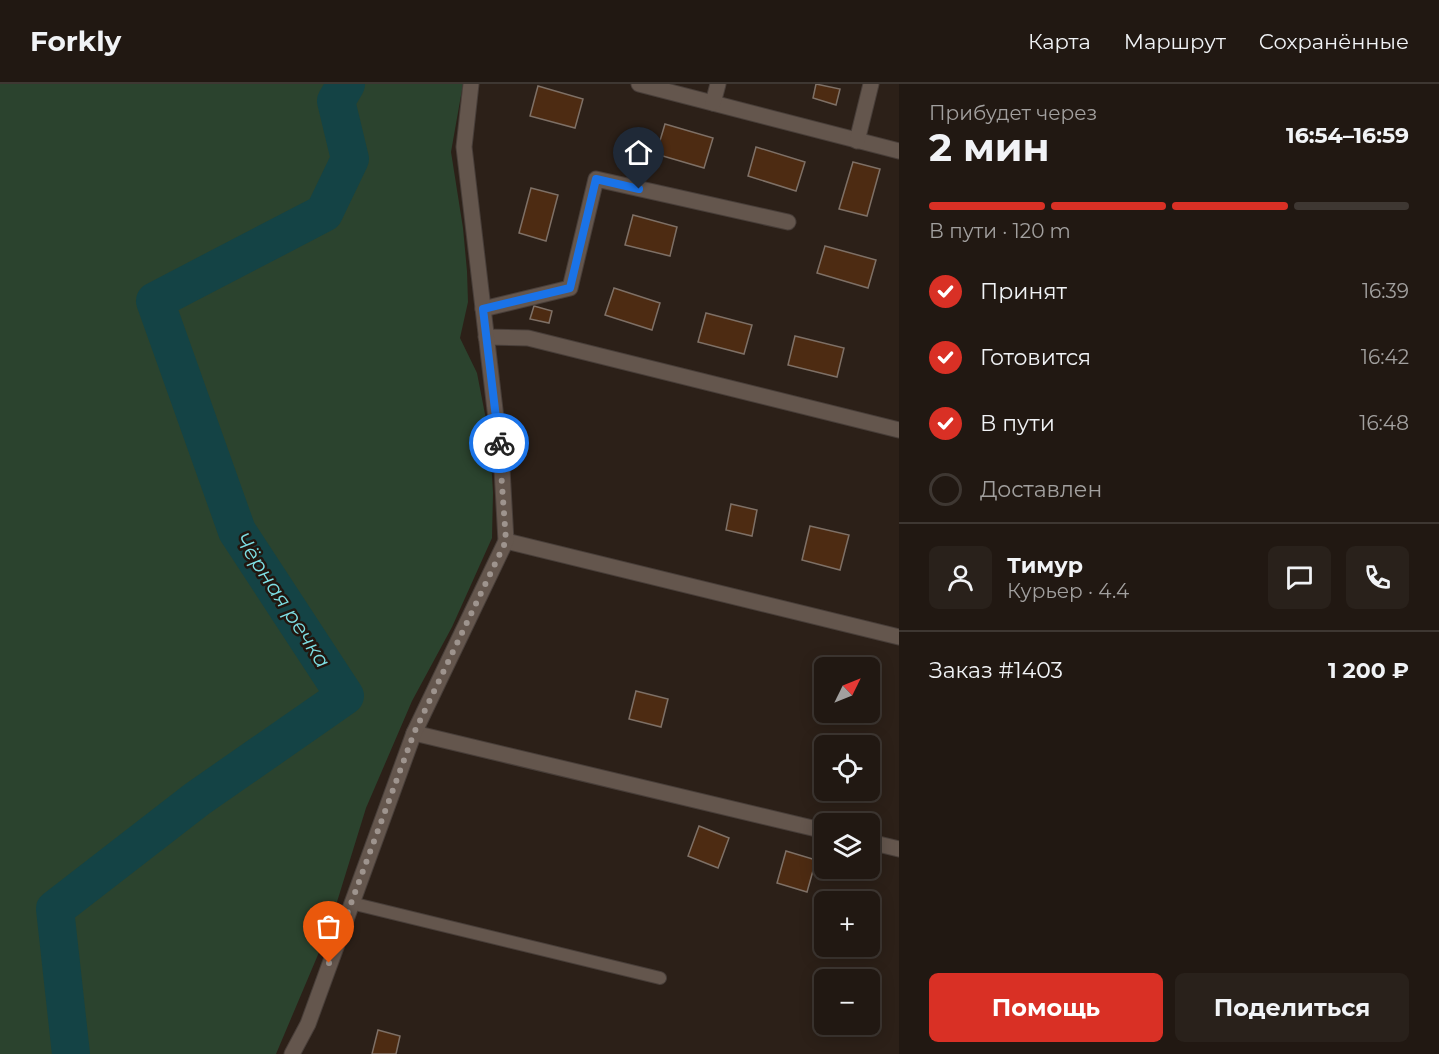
<!DOCTYPE html>
<html lang="ru">
<head>
<meta charset="utf-8">
<style>
  :root { --surface:#211812; --page:#29211b; --text:#f1f3f6; --muted:#a2a09f; --line:#3e3732; --accent:#d93025 }
  body { margin:0; font-family:Montserrat,sans-serif; background:var(--page); color:var(--text); height:100vh; display:flex; flex-direction:column; font-size:22px; white-space:nowrap }
  * { box-sizing:border-box; margin:0 }
  p { font-size:20px; color:var(--muted) }
  .icon { flex:none; width:33px; height:33px; fill:none; stroke:currentColor; stroke-width:2; stroke-linecap:round; stroke-linejoin:round }
  .map { position:relative; flex:1; overflow:hidden }
  .side { display:flex; flex-direction:column; background:var(--surface); width:540px }
  .side>* { flex:none }
  .needle { width:39px; rotate:47deg }
  .fabs { position:absolute; left:814px; top:573px; display:grid; gap:12px }
  .fabs a { display:grid; place-items:center; width:66px; height:66px; border-radius:9px; background:var(--surface); box-shadow:0 3px 15px #0003,0 0 0 2px var(--line); font-size:30px }
  .pin { position:absolute; display:grid; place-items:center; width:51px; height:51px; color:#fff; margin:-62px -26px; border-radius:50% 50% 50% 0; rotate:-45deg; box-shadow:0 0 6px #0007 }
  .pin .icon { rotate:45deg }
  .courier { position:absolute; display:grid; place-items:center; width:60px; height:60px; margin:-30px; border:4px solid #1a73e8; border-radius:50%; background:#fff; color:#222; box-shadow:0 2px 8px #0007 }
  .summary em { font-style:normal; font-weight:700 }
  .summary div { display:flex; flex-direction:column-reverse }
  .summary { display:flex; align-items:center; justify-content:space-between; height:102px; padding:0 30px }
  h1 { font-size:39px; font-weight:700; line-height:45px }
  .bar { display:grid; grid-template-columns:repeat(4,1fr); gap:9px 6px; align-content:center; height:72px; padding:0 30px }
  .bar i { height:8px; border-radius:4px; background:var(--line) }
  .bar .current { background:var(--accent) }
  .bar p { grid-column:span 4 }
  .line { display:flex; align-items:center; gap:15px; padding:0 30px; border-top:2px solid var(--line) }
  .line div { flex:1 }
  .round { display:grid; place-items:center; flex:none; width:63px; height:63px; border-radius:9px; background:var(--page) }
  ol { padding:0 30px; list-style:none }
  li { display:flex; align-items:center; gap:18px; height:66px }
  li p { margin-inline-start:auto }
  li .icon { padding:6px; border-radius:50%; background:var(--accent); color:#fff; stroke-width:4 }
  li:last-child { color:var(--muted) }
  li i { width:33px; height:33px; border:3px solid var(--line); border-radius:50% }
  .cta { display:flex; gap:12px; margin-top:auto; padding:12px 30px }
  .cta a { flex:1; height:69px; border-radius:9px; background:var(--accent); color:#fff; font-size:24px; font-weight:700; line-height:69px; text-align:center }
  .cta a+a { background:var(--page); color:var(--text) }
  header { display:flex; align-items:center; gap:36px; box-sizing:border-box; height:84px; padding:0 30px; background:var(--surface); border-bottom:2px solid var(--line) }
  header strong { font-size:28px }
  nav { display:flex; gap:33px; margin-inline-start:auto; font-size:21px }
  main { display:flex; flex:1; min-height:0 }
  .map>svg:first-child { display:block }
  .green { fill:#2b432e }
  .lines { fill:none; stroke-linecap:round; stroke-linejoin:round }
  .river { stroke:#144345; stroke-width:38 }
  .building { fill:#4d2b12; stroke:#7e7066; stroke-width:1.5 }
  .service-casing { stroke:#483e39; stroke-width:14 }
  .minor-casing { stroke:#483e39; stroke-width:17 }
  .service { stroke:#64564d; stroke-width:12 }
  .minor { stroke:#64564d; stroke-width:15 }
  .done { stroke:#9e948e; stroke-width:6; stroke-dasharray:0 10.8 }
  .route { stroke:#1a73e8; stroke-width:8 }
  .labels { text-anchor:middle; dominant-baseline:central; stroke-width:5; stroke-linejoin:round; paint-order:stroke }
  .water-label { font-size:21px; font-style:italic; fill:#7ddee3; stroke:#22160f }
</style>
</head>
<body>
<header>
<strong>Forkly</strong>
<nav><a>Карта</a><a>Маршрут</a><a>Сохранённые</a></nav>
</header>
<main>
<div class="map">
<svg width="899" height="970" viewBox="0 0 899 970">
  <rect width="100%" height="100%" fill="#2c2018"/>
  <polygon class="green" points="0,0 463,0 451,68 463,144 467,187 468,218 460,254 477,289 490,356 493,409 492,454 452,543 412,617 366,724 328,847 276,970 0,970"/>
  <g class="lines">
    <polyline class="river" points="71,970 55,825 197,715 345,612 237,447 155,217 324,129 350,75 336,17 346,0"/>
  </g>
  <g class="building">
    <polygon points="816,0 840,5 836,21 813,14"/>
    <polygon points="538,2 583,15 575,44 530,32"/>
    <polygon points="665,40 713,54 704,84 656,70"/>
    <polygon points="756,63 805,78 796,107 748,92"/>
    <polygon points="853,78 880,85 867,132 839,125"/>
    <polygon points="531,104 558,111 546,157 519,149"/>
    <polygon points="633,131 677,143 670,172 625,161"/>
    <polygon points="825,162 876,176 868,204 817,189"/>
    <polygon points="614,204 660,219 652,246 605,231"/>
    <polygon points="534,222 552,227 549,239 530,235"/>
    <polygon points="706,229 752,241 744,270 698,258"/>
    <polygon points="795,252 844,264 837,293 788,281"/>
    <polygon points="731,420 757,426 752,452 726,446"/>
    <polygon points="810,442 849,451 840,486 802,476"/>
    <polygon points="636,607 668,615 661,643 629,635"/>
    <polygon points="699,742 729,754 718,784 688,772"/>
    <polygon points="786,767 816,776 807,808 777,799"/>
    <polygon points="378,946 400,952 396,970 372,970"/>
  </g>
  <g class="lines">
    <defs>
      <polyline id="service" points="351,819 660,894"/>
      <g id="minor">
        <polyline points="639,0 899,67"/>
        <polyline points="713,19 718,0"/>
        <polyline points="857,57 871,0"/>
        <polyline points="483,225 570,204 596,95 788,138"/>
        <polyline points="486,253 528,254 899,346"/>
        <polyline points="506,457 899,553"/>
        <polyline points="414,649 825,747"/>
        <polyline points="870,758 899,765"/>
        <polyline points="292,970 308,940 414,649 506,457 502,385 464,63 471,0"/>
      </g>
    </defs>
    <use href="#service" class="service-casing"/>
    <use href="#minor" class="minor-casing"/>
    <use href="#service" class="service"/>
    <use href="#minor" class="minor"/>
  </g>
  <g class="lines">
    <polyline class="done" points="329,879 414,649 506,457 499,359"/>
    <polyline class="route" points="499,359 483,225 570,204 596,95 639,105"/>
  </g>
  <g class="labels">
    <g class="water-label">
      <text transform="translate(283 516) rotate(57)">Чёрная речка</text>
    </g>
  </g>
</svg>
<div class="fabs">
<a><svg class="needle" viewBox="-14 -14 28 28"><path d="M0-13l5 13h-10z" fill="#e53935"/><path d="M0 13l5-13h-10z" fill="#a2a09f"/></svg></a>
<a><svg class="icon" aria-label="locate" viewBox="0 0 24 24"><circle cx="12" cy="12" r="6"/><path d="M12 2v4M12 18v4M2 12h4M18 12h4"/></svg></a>
<a><svg class="icon" aria-label="layers" viewBox="0 0 24 24"><path d="M12 4l9 5-9 5-9-5zM3 14l9 5 9-5"/></svg></a>
<a>+</a>
<a>−</a>
</div>
<div class="pin" style="left:329px;top:879px;background:#ea580c"><svg class="icon" aria-label="bag" viewBox="0 0 24 24"><path d="M5 8h14l-1 12H6zM9 8a3 3 0 0 1 6 0"/></svg></div>
<div class="pin" style="left:639px;top:105px;background:#1f2937"><svg class="icon" aria-label="home" viewBox="0 0 24 24"><path d="M3 11l9-7 9 7M6 9v11h12V9"/></svg></div>
<div class="courier" style="left:499px;top:359px"><svg class="icon" aria-label="bike" viewBox="0 0 24 24"><circle cx="6" cy="16" r="4"/><circle cx="18" cy="16" r="4"/><path d="M6 16l4-8h5l3 8M10 8l3 8H6M13 5h3"/></svg></div>
</div>
<section class="side">
<div class="summary"><div><h1>2 мин</h1><p>Прибудет через</p></div><em>16:54–16:59</em></div>
<div class="bar"><i class="current"></i><i class="current"></i><i class="current"></i><i></i><p>В пути · 120 m</p></div>
<ol>
<li><svg class="icon" aria-label="check" viewBox="0 0 24 24"><path d="M5 12l5 5 9-10"/></svg>Принят<p>16:39</p></li>
<li><svg class="icon" aria-label="check" viewBox="0 0 24 24"><path d="M5 12l5 5 9-10"/></svg>Готовится<p>16:42</p></li>
<li><svg class="icon" aria-label="check" viewBox="0 0 24 24"><path d="M5 12l5 5 9-10"/></svg>В пути<p>16:48</p></li>
<li><i></i>Доставлен</li>
</ol>
<div class="line" style="height:108px"><a class="round"><svg class="icon" aria-label="person" viewBox="0 0 24 24"><circle cx="12" cy="8" r="4"/><path d="M4 21q1-7 8-7t8 7"/></svg></a><div><b>Тимур</b><p>Курьер · 4.4</p></div><a class="round"><svg class="icon" aria-label="chat" viewBox="0 0 24 24"><path d="M4 5h16v11H9l-5 4z"/></svg></a><a class="round"><svg class="icon" aria-label="phone" viewBox="0 0 24 24"><path d="M5 4h4l2 5-3 2q2 4 5 5l2-3 5 2v4C11 20 4 13 5 4z"/></svg></a></div>
<div class="line" style="height:78px"><div>Заказ #1403</div><b>1 200 ₽</b></div>
<div class="cta"><a>Помощь</a><a>Поделиться</a></div>
</section>
</main>
</body>
</html>
